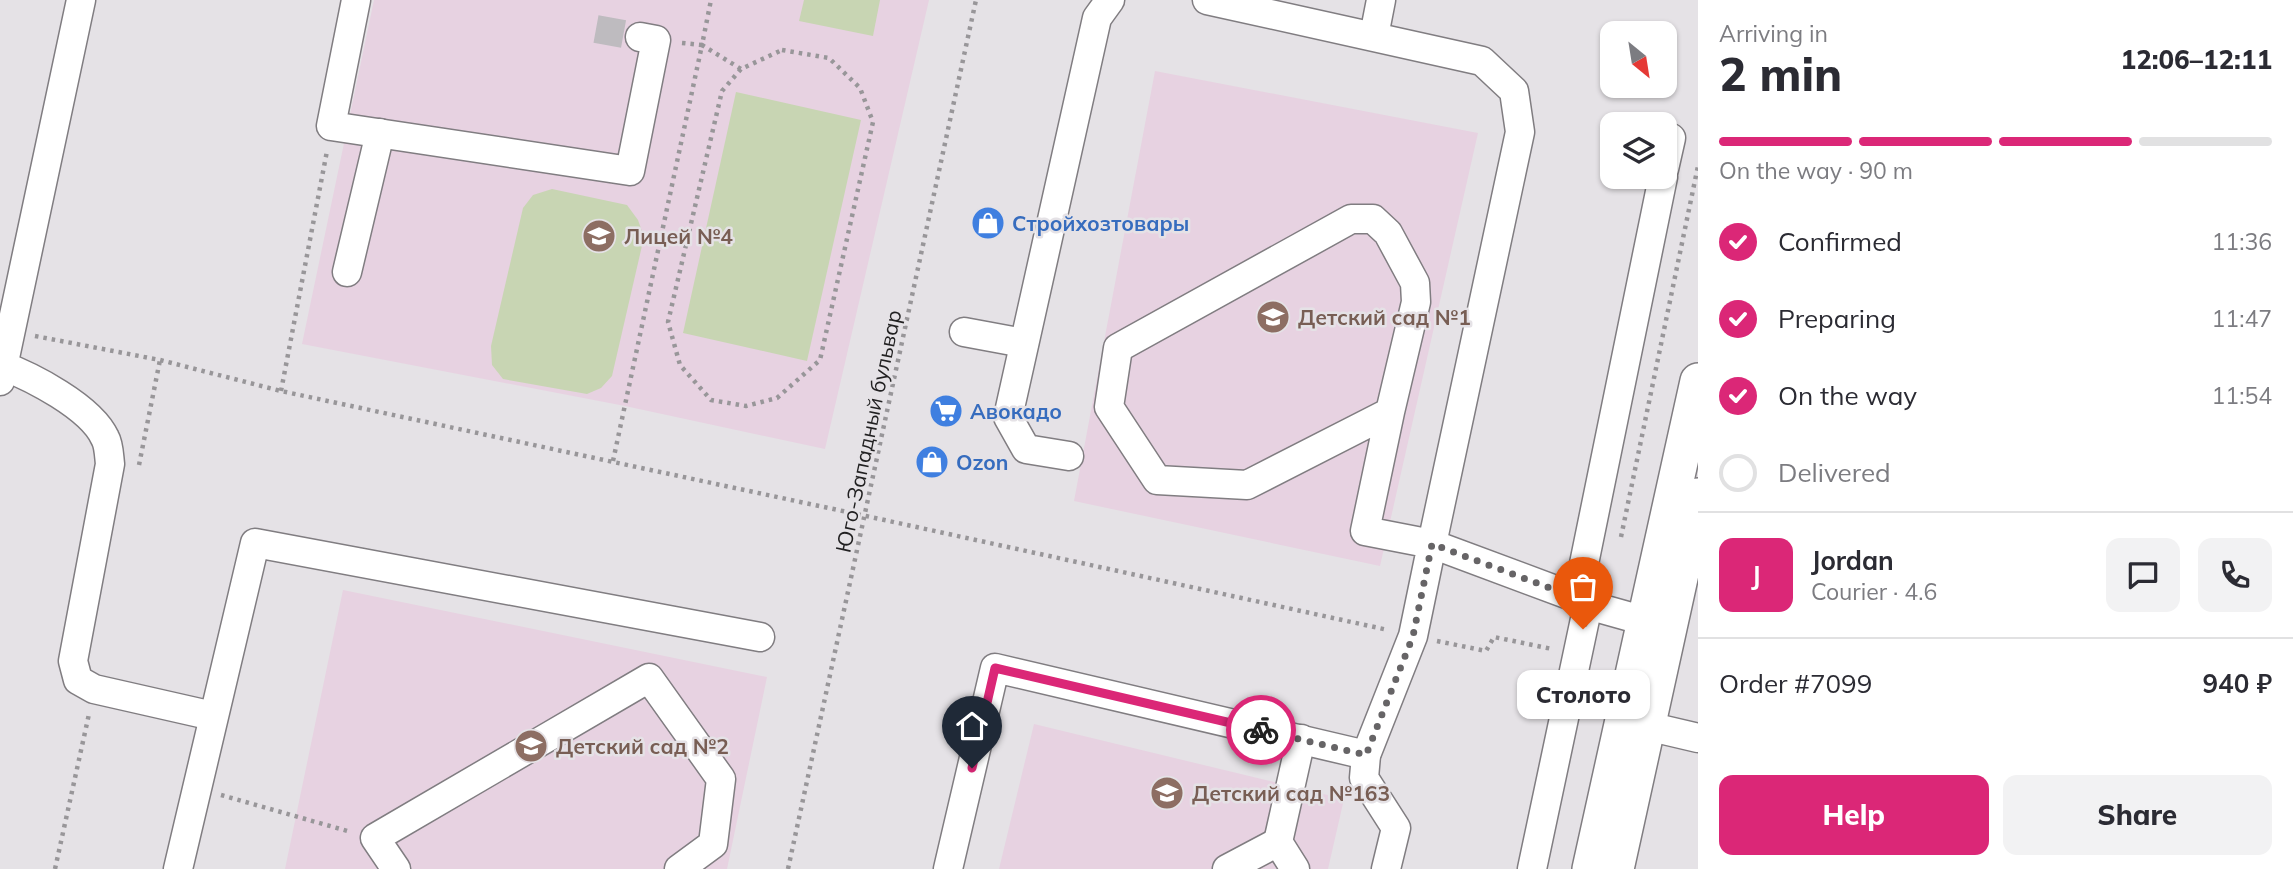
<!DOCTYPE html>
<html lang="en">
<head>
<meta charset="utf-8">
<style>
  :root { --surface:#fff; --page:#f2f2f3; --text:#2b2b33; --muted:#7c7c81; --line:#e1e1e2; --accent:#db2777 }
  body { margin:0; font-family:Mulish,sans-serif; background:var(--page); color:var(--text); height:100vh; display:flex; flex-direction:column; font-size:26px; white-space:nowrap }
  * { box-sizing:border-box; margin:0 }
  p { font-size:23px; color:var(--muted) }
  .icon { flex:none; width:38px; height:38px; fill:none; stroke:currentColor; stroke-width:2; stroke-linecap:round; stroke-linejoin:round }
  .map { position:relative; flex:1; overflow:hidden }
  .side { display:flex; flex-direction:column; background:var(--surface); width:595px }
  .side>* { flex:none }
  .needle { width:46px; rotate:150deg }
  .tools { position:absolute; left:1600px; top:21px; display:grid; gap:14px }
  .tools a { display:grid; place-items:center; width:77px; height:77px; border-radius:14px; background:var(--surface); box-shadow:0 2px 5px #0004; font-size:35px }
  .pin { position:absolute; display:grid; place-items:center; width:60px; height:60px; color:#fff; margin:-72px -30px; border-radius:50% 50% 50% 0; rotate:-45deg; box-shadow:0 0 7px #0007 }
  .pin .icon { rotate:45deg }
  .courier { position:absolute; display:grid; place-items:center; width:70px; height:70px; margin:-35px; border:5px solid #db2777; border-radius:50%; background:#fff; color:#222; box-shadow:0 2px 9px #0007 }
  .bubble { position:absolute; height:49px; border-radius:14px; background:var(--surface); box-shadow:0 2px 5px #0004; font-size:23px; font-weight:800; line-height:49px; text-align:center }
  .overview em { font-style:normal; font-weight:800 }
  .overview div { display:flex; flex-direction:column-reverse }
  .overview { display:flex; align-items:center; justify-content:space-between; height:119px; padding:0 21px }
  h1 { font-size:46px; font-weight:800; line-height:52px }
  .bar { display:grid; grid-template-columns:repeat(4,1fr); gap:10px 7px; align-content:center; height:84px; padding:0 21px }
  .bar i { height:9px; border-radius:5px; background:var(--line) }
  .bar .on { background:var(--accent) }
  .bar p { grid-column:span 4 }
  .line { display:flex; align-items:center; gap:18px; padding:0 21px; border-top:2px solid var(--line) }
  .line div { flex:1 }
  .round { display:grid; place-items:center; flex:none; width:74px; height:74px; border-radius:14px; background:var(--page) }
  ol { padding:0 21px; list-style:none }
  li { display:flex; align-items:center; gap:21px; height:77px }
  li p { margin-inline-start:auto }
  li .icon { padding:7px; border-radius:50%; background:var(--accent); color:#fff; stroke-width:4 }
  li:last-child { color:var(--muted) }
  li i { width:38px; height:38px; border:4px solid var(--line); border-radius:50% }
  .action { display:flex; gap:14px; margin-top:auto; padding:14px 21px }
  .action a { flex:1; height:80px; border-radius:14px; background:var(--accent); color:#fff; font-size:28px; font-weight:800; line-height:80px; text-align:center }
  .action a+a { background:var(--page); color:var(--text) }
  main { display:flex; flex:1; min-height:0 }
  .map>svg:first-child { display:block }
  .education { fill:#e7d2e1 }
  .green { fill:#c8d5b3 }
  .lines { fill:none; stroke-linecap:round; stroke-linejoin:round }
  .minor-tunnel { stroke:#bebbbf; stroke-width:28; stroke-dasharray:28 14; stroke-linecap:butt }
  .minor-casing { stroke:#807d81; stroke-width:31 }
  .major-casing { stroke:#807d81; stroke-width:38 }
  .path { stroke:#989699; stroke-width:4.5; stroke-dasharray:3.5 5; stroke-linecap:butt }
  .minor { stroke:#fff; stroke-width:28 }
  .major { stroke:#fff; stroke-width:35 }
  .done { stroke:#666466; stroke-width:7; stroke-dasharray:0 12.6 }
  .route { stroke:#db2777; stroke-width:9 }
  .labels { text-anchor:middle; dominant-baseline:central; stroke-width:5; stroke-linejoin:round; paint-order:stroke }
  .shop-label { font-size:21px; font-weight:bold; fill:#366cbe; stroke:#e5e2e6; text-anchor:start }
  .education-label { font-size:21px; font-weight:bold; fill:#785e54; stroke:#e5e2e6; text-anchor:start }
  .street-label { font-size:21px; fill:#212021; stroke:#e5e2e6 }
</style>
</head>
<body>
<main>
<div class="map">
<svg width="1698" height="869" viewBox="0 0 1698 869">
  <rect width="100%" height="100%" fill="#e5e2e6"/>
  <g class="education">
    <polygon points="374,0 929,0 825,449 625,406 302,344"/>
    <polygon points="1155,71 1478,133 1380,566 1074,501"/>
    <polygon points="343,590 767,677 727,869 285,869"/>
    <polygon points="1034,724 1344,799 1328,869 999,869"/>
  </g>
  <g class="green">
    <polygon points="804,0 880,0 873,36 799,21"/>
    <polygon points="736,92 861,120 807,361 683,333"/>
    <polygon points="552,189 627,205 638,220 644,237 612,376 601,388 587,394 503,379 492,365 491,346 523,208 533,195"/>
  </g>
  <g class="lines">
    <polyline class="minor-tunnel" points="596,29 640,37"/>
    <defs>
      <g id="minor">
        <polyline points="356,0 331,126 630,171 656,40 640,37"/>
        <polyline points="1207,0 1482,61 1514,91 1520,132 1432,544 1577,598 1588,605 1645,621"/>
        <polyline points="1374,36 1381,0"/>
        <polyline points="1664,169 1671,138"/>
        <polyline points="347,272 380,133"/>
        <polyline points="964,332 1024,343"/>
        <path d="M0,365C31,376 91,407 105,438C109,445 109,456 110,464L73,661L78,680L94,689L213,716"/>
        <polyline points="0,381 81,0"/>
        <polyline points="1069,456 1026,449 1008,417 1097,18 1110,0"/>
        <polyline points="1577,598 1663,177"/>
        <polyline points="1647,726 1698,738"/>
        <polyline points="178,869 255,543 760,637"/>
        <polyline points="396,869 375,838 649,678 721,779 713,844 679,869"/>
        <polyline points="948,869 995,668 1366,755"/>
        <polyline points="1227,869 1278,842"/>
        <polyline points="1295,869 1278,842 1301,739"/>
        <polyline points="1386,869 1396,828 1364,778 1366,755 1413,636 1432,544 1365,531 1390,412 1416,302 1415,283 1388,233 1373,219 1351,219 1118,348 1109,407 1157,480 1247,485 1390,412"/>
        <polyline points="1532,869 1588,605"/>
      </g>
      <g id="major">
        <polyline points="1590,869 1698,381"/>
        <polyline points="1616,869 1698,496"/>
      </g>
    </defs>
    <use href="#minor" class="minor-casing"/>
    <use href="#major" class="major-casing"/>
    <g class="path">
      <polyline points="682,43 702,45 711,0"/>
      <polygon points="782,50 829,58 860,88 873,122 820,360 777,398 746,406 711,400 680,365 668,322 722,91 741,69"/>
      <polyline points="35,336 160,360 281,391 866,516 1388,630"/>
      <polyline points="281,391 327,151"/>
      <polyline points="613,461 702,45 741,69"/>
      <polyline points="139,465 160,360"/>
      <polyline points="1621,537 1698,166"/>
      <polyline points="1437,641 1486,651 1494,637 1552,649"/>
      <polyline points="221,795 351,832"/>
      <polyline points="55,869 89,714"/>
      <polyline points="788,869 976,0"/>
    </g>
    <use href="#minor" class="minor"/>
    <use href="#major" class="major"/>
  </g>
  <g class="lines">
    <polyline class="done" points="1261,730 1366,755 1413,636 1432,544 1577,598 1588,605 1583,629"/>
    <polyline class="route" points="972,768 995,668 1261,730"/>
  </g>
  <defs>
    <symbol id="shop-disc" viewBox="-11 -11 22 22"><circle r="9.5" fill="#3f7fe0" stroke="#e5e2e6"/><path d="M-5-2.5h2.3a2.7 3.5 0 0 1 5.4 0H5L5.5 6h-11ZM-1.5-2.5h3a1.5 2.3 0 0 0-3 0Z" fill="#fff"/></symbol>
    <symbol id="school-disc" viewBox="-11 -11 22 22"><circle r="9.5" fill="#8d6e63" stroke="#e5e2e6"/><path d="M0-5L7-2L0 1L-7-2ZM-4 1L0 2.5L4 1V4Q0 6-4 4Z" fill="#fff"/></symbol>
    <symbol id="supermarket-disc" viewBox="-11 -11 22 22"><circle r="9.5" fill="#3f7fe0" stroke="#e5e2e6"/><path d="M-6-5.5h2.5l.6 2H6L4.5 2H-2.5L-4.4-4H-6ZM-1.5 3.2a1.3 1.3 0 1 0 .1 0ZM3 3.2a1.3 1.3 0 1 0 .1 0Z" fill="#fff"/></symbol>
  </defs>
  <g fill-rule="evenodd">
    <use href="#shop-disc" x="969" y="204" width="38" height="38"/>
    <use href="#school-disc" x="580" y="217" width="38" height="38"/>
    <use href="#school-disc" x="1254" y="298" width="38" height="38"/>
    <use href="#supermarket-disc" x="927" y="392" width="38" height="38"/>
    <use href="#shop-disc" x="913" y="443" width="38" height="38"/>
    <use href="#school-disc" x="512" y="727" width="38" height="38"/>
    <use href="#school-disc" x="1148" y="774" width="38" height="38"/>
  </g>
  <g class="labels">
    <g class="shop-label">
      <text x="1012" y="223">Стройхозтовары</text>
      <text x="970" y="411">Авокадо</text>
      <text x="956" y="462">Ozon</text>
    </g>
    <g class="education-label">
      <text x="624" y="236">Лицей №4</text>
      <text x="1298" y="317">Детский сад №1</text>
      <text x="556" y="746">Детский сад №2</text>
      <text x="1192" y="793">Детский сад №163</text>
    </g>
    <g class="street-label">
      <text transform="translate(868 431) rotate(-78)">Юго-Западный бульвар</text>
    </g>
  </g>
</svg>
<div class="tools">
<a><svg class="needle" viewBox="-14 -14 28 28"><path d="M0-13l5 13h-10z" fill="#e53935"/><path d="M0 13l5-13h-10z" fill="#7c7c81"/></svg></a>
<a><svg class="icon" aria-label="layers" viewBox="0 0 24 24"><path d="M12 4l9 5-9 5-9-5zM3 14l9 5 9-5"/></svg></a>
</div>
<div class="pin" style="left:1583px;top:629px;background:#ea580c"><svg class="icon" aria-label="bag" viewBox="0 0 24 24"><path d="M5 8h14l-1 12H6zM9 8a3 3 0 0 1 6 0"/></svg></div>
<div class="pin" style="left:972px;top:768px;background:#1f2937"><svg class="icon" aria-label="home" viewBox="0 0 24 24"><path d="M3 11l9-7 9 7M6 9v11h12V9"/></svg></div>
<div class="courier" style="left:1261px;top:730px"><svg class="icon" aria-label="bike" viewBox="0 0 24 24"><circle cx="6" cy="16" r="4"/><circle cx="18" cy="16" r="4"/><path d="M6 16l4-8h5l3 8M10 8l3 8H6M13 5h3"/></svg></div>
<div class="bubble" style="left:1517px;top:670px;width:133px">Столото</div>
</div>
<section class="side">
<div class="overview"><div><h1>2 min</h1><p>Arriving in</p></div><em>12:06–12:11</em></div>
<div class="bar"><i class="on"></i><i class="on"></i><i class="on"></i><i></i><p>On the way · 90 m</p></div>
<ol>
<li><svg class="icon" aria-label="check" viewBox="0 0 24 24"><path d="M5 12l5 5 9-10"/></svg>Confirmed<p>11:36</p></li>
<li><svg class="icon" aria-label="check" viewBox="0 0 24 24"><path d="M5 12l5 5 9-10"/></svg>Preparing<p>11:47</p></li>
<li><svg class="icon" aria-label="check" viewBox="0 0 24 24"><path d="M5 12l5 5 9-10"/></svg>On the way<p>11:54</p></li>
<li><i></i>Delivered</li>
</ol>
<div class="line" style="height:126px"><b class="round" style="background:var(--accent);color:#fff">J</b><div><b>Jordan</b><p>Courier · 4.6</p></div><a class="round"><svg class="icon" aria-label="chat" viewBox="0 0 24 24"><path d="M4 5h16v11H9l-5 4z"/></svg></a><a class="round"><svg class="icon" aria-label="phone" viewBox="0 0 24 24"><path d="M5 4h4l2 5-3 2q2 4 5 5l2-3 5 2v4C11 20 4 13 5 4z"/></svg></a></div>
<div class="line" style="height:91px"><div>Order #7099</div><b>940 ₽</b></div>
<div class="action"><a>Help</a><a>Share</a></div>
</section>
</main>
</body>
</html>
